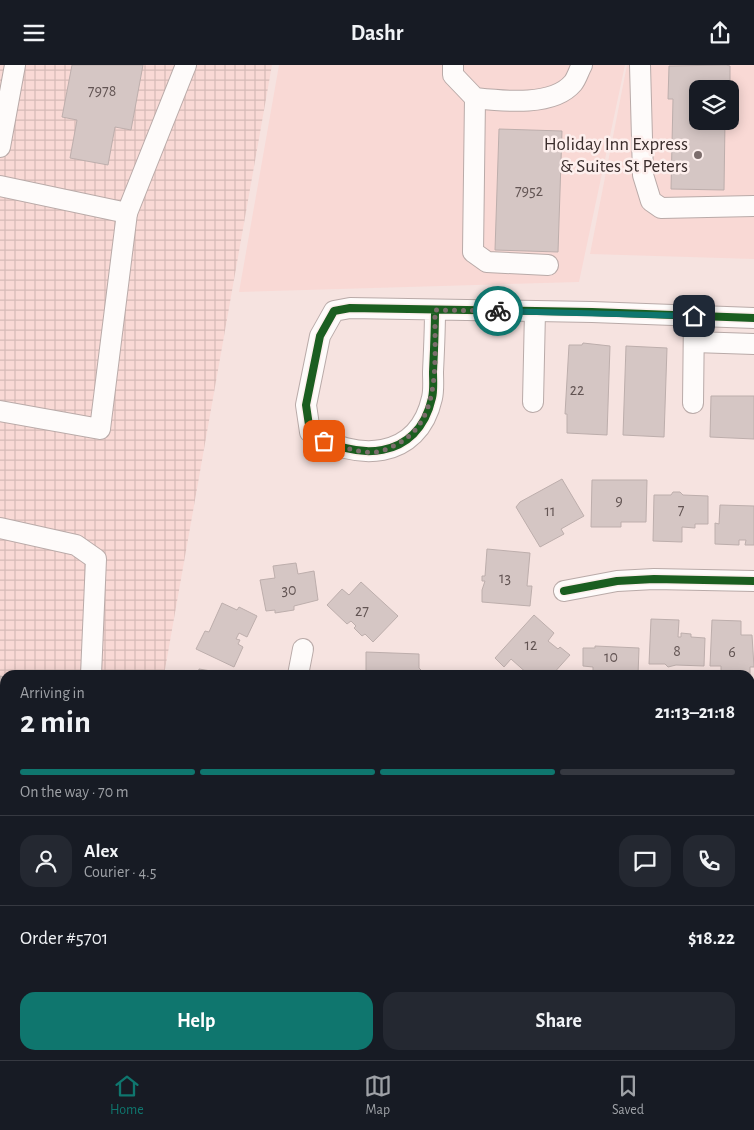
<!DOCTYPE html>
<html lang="en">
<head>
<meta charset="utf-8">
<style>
  :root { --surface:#171b24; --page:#242831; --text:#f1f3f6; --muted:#9ea1a6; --line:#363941; --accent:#0f766e }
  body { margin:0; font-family:"Alegreya Sans",sans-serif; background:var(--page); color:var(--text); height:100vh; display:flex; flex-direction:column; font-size:19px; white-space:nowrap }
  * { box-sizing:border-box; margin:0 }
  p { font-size:16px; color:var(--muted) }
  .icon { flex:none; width:28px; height:28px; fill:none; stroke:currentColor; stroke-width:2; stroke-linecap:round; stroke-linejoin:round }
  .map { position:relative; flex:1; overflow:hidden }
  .details { position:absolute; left:0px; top:605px; width:755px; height:390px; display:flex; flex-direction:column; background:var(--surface); border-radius:15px 15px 0 0; box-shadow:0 2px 12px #0003 }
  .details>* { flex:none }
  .fabs { position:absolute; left:689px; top:15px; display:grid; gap:10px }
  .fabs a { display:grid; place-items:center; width:50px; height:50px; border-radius:10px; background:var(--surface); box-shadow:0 2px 12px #0003; font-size:25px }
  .pin { position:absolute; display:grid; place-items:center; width:42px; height:42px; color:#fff; margin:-21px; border-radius:10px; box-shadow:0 2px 8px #0006 }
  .courier { position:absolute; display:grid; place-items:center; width:50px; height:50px; margin:-25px; border:4px solid #0f766e; border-radius:50%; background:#fff; color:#222; box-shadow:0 1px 6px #0007 }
  .summary em { font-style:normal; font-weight:700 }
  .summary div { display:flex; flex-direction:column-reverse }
  .summary { display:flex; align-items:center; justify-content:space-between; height:85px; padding:0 20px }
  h1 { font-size:32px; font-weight:700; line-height:38px }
  .bar { display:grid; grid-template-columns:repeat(4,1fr); gap:8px 5px; align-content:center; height:60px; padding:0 20px }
  .bar i { height:6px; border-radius:4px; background:var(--line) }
  .bar .active { background:var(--accent) }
  .bar p { grid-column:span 4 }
  .line { display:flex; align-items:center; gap:12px; padding:0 20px; border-top:1px solid var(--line) }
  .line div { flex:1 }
  .round { display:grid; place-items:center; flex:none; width:52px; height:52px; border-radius:15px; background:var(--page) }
  .button { display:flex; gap:10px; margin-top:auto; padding:10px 20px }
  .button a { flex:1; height:58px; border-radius:15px; background:var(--accent); color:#fff; font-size:20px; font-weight:700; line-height:58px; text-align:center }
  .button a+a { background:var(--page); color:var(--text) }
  header { display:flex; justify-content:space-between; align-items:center; height:65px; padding:0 20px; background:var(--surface); font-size:22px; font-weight:700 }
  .menu { display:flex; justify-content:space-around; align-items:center; height:70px; border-top:1px solid var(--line); background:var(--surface); font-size:14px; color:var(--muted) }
  .menu a { display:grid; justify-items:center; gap:2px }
  .menu .active { color:var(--accent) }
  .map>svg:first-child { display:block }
  .built { fill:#f9d9d5; fill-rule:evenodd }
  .industrial { fill:url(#industrial-grid) }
  .building { fill:#d5c6c4; stroke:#bdaeac }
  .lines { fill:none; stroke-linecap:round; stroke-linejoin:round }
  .minor-casing { stroke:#b9aaa8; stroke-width:22 }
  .minor { stroke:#fefbfa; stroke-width:20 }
  .cycleway-casing { stroke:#fdefed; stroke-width:11 }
  .cycleway { stroke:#1b5e20; stroke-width:8 }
  .done { stroke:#7c6d6c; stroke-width:5; stroke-dasharray:0 9 }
  .route { stroke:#0f766e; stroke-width:6 }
  .poi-dot { fill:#7c6d6c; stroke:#fdefed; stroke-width:2 }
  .labels { text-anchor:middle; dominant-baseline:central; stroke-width:5; stroke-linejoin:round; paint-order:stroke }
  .number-label { font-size:16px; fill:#625453 }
  .poi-label { font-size:19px; fill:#3b2e2d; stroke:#fdefed; text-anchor:end }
</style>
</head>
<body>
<header><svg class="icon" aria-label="menu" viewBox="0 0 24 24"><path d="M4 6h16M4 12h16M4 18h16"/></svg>Dashr<svg class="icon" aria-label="share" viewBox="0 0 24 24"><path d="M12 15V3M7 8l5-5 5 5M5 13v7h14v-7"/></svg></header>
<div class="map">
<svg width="754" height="995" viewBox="0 0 754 995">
  <defs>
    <pattern id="industrial-grid" width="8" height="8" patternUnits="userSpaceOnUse" patternTransform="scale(1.25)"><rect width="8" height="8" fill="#f9d9d5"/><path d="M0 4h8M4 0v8" fill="none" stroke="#d6bbb7"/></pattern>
  </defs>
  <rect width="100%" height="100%" fill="#f6e3e0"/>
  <g class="built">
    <polygon points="279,0 625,0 579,217 239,227"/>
    <path d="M627,0H754V194L590,189ZM698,24H730V56H698Z"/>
  </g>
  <polygon class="industrial" points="0,0 272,0 164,610 5,610 5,990 97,990 96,995 0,995"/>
  <g class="building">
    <polygon points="72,0 143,0 131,65 115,62 108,100 70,93 77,55 62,52"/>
    <polygon points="726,0 730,1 730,24 698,24 698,56 725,56 724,125 671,124 673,34 668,34 669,1"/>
    <polygon points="499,64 562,66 558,187 495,185"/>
    <polygon points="583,278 610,281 607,370 567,368 567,349 565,349 569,280 582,280"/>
    <polygon points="626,281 667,283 664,372 623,370"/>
    <polygon points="711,331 754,331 754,374 710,372"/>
    <polygon points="562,414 584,451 561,464 564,469 540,482 516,442 520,437"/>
    <polygon points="592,415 647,415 646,457 621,457 621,462 591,462"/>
    <polygon points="673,427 680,427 683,430 708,431 708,459 695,459 695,463 682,462 682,477 653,476 654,430 671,430"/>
    <polygon points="720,440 754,441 754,480 745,480 746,475 739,475 739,480 715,479 715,458 719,459"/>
    <polygon points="487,484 530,488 527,521 532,521 530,541 482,537 482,525 485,516 482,516 482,511 485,511"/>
    <polygon points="296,498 298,509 314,506 318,535 294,541 294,545 275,548 275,545 266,546 260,515 275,513 273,501"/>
    <polygon points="361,517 398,551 373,577 365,569 362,571 354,563 356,561 351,556 347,559 327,540 342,524 349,530"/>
    <polygon points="222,538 237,545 239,542 257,551 247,572 239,568 236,574 240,575 238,579 243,582 234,602 196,584 205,566 209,567"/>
    <polygon points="534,550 554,568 548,576 558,584 560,582 570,590 552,610 529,610 511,594 504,602 495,593"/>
    <polygon points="651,554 679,555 678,572 681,572 681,568 691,569 691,572 705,573 704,601 676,600 668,602 665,599 649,599"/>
    <polygon points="712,555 741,556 741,570 752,570 754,602 750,602 750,610 721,610 721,601 710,601"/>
    <polygon points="595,581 639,583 638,610 593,610 593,602 583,601 583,583 595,583"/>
    <polygon points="366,587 419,589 419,603 422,606 422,610 366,610"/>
    <polygon points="199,604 235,610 198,610"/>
    <polygon points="0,611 5,612 5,656 0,655"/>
    <rect x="750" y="672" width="4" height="41"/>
    <polygon points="0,714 5,715 5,860 0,859"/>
    <rect x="750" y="801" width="4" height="31"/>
    <polygon points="0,897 5,897 5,979 2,995 0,995"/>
    <polygon points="754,925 754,947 750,944 750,932"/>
    <polygon points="142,990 194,990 193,995 142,995"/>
    <polygon points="278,990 322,990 322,995 277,995"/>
    <polygon points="388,990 439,990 438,995 384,995"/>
    <polygon points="537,990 567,990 566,995"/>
    <polygon points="627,990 663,990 662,995 628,995"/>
  </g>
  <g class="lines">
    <defs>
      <g id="minor">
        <path d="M453,0V10L475,33C503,36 553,42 573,18C577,13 579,5 582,0"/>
        <polyline points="640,0 643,110 651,136 661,143 754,141"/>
        <polyline points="475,33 473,187 487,197 548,200"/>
        <polyline points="0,82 15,0"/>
        <polyline points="0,121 127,148 186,0"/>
        <path d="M435,245C435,266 434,286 433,307C433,315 434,325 432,333C418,396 355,397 310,367L306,340L320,271L334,246L350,243L592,247L754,253"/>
        <polyline points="694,277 754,279"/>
        <polyline points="533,337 535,246"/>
        <polyline points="693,338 694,251"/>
        <polyline points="0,346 100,364 127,148"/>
        <polyline points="0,463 76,480 96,494 91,610"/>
        <polyline points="564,526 617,516 654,514 754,516"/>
        <polyline points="298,610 303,584"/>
        <polyline points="0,683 5,684"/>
        <polyline points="750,759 754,759"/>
        <polyline points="0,871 5,872"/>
        <polyline points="228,995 229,990"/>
        <polyline points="470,995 471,990"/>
      </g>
    </defs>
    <use href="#minor" class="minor-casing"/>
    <use href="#minor" class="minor"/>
    <defs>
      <g id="cycleway">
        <path d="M435,245C435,266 434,286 433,307C433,315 434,325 432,333C418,396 355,397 310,367L306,340L320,271L334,246L350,243L592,247L754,253"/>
        <polyline points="564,526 617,516 654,514 754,516"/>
      </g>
    </defs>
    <use href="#cycleway" class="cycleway-casing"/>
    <use href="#cycleway" class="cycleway"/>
  </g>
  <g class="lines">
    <path class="done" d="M324,376C340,381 359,389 377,387C381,387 387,384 391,382C444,361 434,293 435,245L498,246"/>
    <polyline class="route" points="498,246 694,251"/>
  </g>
  <circle class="poi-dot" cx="698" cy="90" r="5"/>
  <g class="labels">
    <g class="number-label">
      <text x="102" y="26">7978</text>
      <text x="529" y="126">7952</text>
      <text x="577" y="325">22</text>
      <text x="619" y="436">9</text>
      <text x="681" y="445">7</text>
      <text x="550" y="446">11</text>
      <text x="505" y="513">13</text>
      <text x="289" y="525">30</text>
      <text x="362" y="546">27</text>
      <text x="531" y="580">12</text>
      <text x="677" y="586">8</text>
      <text x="732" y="587">6</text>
      <text x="611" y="592">10</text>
    </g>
    <g class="poi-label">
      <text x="688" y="79">Holiday Inn Express<tspan x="688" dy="22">&amp; Suites St Peters</tspan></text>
    </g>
  </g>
</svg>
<div class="fabs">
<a><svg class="icon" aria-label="layers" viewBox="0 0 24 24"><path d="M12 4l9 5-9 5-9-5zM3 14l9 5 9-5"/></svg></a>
</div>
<div class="pin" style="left:324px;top:376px;background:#ea580c"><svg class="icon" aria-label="bag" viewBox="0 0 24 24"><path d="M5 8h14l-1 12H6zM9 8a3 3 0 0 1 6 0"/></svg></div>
<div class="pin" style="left:694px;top:251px;background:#1f2937"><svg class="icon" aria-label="home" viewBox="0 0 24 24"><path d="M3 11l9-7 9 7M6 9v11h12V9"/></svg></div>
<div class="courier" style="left:498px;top:246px"><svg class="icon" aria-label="bike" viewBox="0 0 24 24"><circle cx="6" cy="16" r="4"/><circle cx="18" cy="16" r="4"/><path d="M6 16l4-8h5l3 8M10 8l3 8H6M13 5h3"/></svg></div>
<section class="details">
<div class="summary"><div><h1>2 min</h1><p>Arriving in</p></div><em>21:13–21:18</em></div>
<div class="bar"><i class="active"></i><i class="active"></i><i class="active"></i><i></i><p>On the way · 70 m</p></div>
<div class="line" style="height:90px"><a class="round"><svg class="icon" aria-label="person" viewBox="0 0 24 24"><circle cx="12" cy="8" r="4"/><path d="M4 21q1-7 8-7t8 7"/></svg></a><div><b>Alex</b><p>Courier · 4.5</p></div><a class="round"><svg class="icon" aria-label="chat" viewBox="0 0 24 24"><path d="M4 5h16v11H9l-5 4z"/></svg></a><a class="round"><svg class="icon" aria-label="phone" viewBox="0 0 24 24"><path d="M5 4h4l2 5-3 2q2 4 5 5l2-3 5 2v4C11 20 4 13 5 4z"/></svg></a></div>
<div class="line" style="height:65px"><div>Order #5701</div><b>$18.22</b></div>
<div class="button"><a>Help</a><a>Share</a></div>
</section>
</div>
<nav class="menu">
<a class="active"><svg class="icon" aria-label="home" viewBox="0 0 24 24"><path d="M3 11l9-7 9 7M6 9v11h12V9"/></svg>Home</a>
<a><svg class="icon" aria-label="map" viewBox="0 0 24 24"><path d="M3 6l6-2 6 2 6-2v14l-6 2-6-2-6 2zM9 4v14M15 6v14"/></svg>Map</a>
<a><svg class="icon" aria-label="saved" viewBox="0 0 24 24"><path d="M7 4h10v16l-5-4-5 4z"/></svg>Saved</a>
</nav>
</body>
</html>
